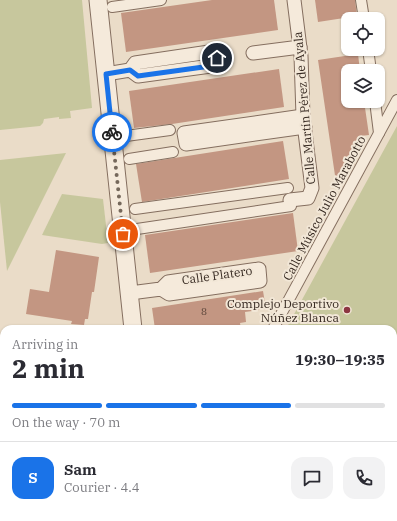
<!DOCTYPE html>
<html lang="en">
<head>
<meta charset="utf-8">
<style>
  :root { --surface:#fff; --page:#f2f2f3; --text:#2b2b33; --muted:#7c7c81; --line:#e1e1e2; --accent:#1a73e8 }
  body { margin:0; font-family:"IBM Plex Serif",serif; background:var(--page); color:var(--text); height:100vh; display:flex; flex-direction:column; font-size:15px; white-space:nowrap }
  * { box-sizing:border-box; margin:0 }
  p { font-size:13px; color:var(--muted) }
  .icon { flex:none; width:22px; height:22px; fill:none; stroke:currentColor; stroke-width:2; stroke-linecap:round; stroke-linejoin:round }
  .map { position:relative; flex:1; overflow:hidden }
  .side { position:absolute; left:0px; top:325px; width:397px; height:196px; display:flex; flex-direction:column; background:var(--surface); border-radius:12px 12px 0 0; box-shadow:0 1px 3px #0004 }
  .side>* { flex:none }
  .fabs { position:absolute; left:341px; top:12px; display:grid; gap:8px }
  .fabs a { display:grid; place-items:center; width:44px; height:44px; border-radius:8px; background:var(--surface); box-shadow:0 1px 3px #0004; font-size:20px }
  .pin { position:absolute; display:grid; place-items:center; width:34px; height:34px; color:#fff; margin:-17px; border:2px solid #fff; border-radius:50%; box-shadow:0 1px 4px #0007 }
  .courier { position:absolute; display:grid; place-items:center; width:40px; height:40px; margin:-20px; border:3px solid #1a73e8; border-radius:50%; background:#fff; color:#222; box-shadow:0 1px 5px #0007 }
  .overview em { font-style:normal; font-weight:800 }
  .overview div { display:flex; flex-direction:column-reverse }
  .overview { display:flex; align-items:center; justify-content:space-between; height:68px; padding:0 12px }
  h1 { font-size:26px; font-weight:800; line-height:30px }
  .bar { display:grid; grid-template-columns:repeat(4,1fr); gap:6px 4px; align-content:center; height:48px; padding:0 12px }
  .bar i { height:5px; border-radius:3px; background:var(--line) }
  .bar .selected { background:var(--accent) }
  .bar p { grid-column:span 4 }
  .line { display:flex; align-items:center; gap:10px; padding:0 12px; border-top:1px solid var(--line) }
  .line div { flex:1 }
  .round { display:grid; place-items:center; flex:none; width:42px; height:42px; border-radius:12px; background:var(--page) }
  .map>svg:first-child { display:block }
  .green { fill:#c7c79d }
  .building { fill:#c39682 }
  .lines { fill:none; stroke-linecap:round; stroke-linejoin:round }
  .pedestrian-casing { stroke:#846e5f; stroke-width:12 }
  .minor-casing { stroke:#846e5f; stroke-width:15 }
  .tertiary-casing { stroke:#846e5f; stroke-width:19 }
  .pedestrian { stroke:#f5eadb; stroke-width:10 }
  .minor { stroke:#f5eadb; stroke-width:13 }
  .tertiary { stroke:#f5eadb; stroke-width:17 }
  .done { stroke:#75685b; stroke-width:4; stroke-dasharray:0 7.2 }
  .route { stroke:#1a73e8; stroke-width:5 }
  .poi-dot { fill:#8c3641; stroke:#f2e7d7; stroke-width:1.5 }
  .labels { text-anchor:middle; dominant-baseline:central; stroke-width:4; stroke-linejoin:round; paint-order:stroke }
  .number-label { font-size:10px; fill:#594439 }
  .street-label { font-size:12px; fill:#362921; stroke:#f2e7d7 }
  .poi-label { font-size:12px; fill:#362921; stroke:#f2e7d7; text-anchor:end }
</style>
</head>
<body>
<div class="map">
<svg width="397" height="521" viewBox="0 0 397 521">
  <rect width="100%" height="100%" fill="#eadcc8"/>
  <g class="green">
    <polygon points="0,0 82,0 92,108 70,111 71,118 59,119 59,117 44,119 43,123 40,126 0,130"/>
    <polygon points="397,126 397,521 182,521 184,517 393,517 393,329 286,329"/>
    <polygon points="66,153 7,271 0,202 0,160"/>
    <polygon points="62,194 103,199 108,243 102,244 42,235"/>
    <polygon points="4,347 4,404 0,404 0,348"/>
  </g>
  <g class="building">
    <polygon points="212,0 274,0 278,30 126,52 121,13"/>
    <polygon points="315,0 355,0 357,16 318,22"/>
    <polygon points="358,54 360,71 348,71 348,101 364,101 369,135 360,136 361,146 357,147 358,155 353,156 355,164 337,189 318,60"/>
    <polygon points="279,69 284,107 172,124 134,128 129,91"/>
    <polygon points="283,141 289,179 142,202 136,164"/>
    <polygon points="293,213 298,251 150,273 145,235"/>
    <polygon points="56,250 99,257 94,292 92,292 88,319 85,319 84,325 71,324 72,321 26,314 30,289 49,292"/>
    <polygon points="263,291 266,309 245,312 246,322 240,323 241,329 155,329 152,308"/>
  </g>
  <g class="lines">
    <defs>
      <g id="pedestrian">
        <polyline points="361,0 364,19"/>
        <polyline points="112,7 161,0"/>
        <polyline points="368,49 371,71"/>
        <polyline points="375,101 379,133"/>
        <polyline points="126,136 170,130"/>
        <polyline points="129,159 173,152"/>
        <polyline points="135,209 288,188"/>
        <polyline points="137,229 291,206"/>
        <polyline points="273,329 397,100"/>
      </g>
      <g id="minor">
        <polyline points="253,53 300,47"/>
        <polyline points="106,74 130,70 138,76 218,65 216,51 135,63 130,70"/>
        <polyline points="303,116 184,133 186,144 305,127"/>
        <polyline points="290,200 308,198 312,188 303,116 301,56 294,0"/>
        <polyline points="130,293 161,289 169,294 260,281 259,269 168,282 161,289"/>
      </g>
      <g id="tertiary">
        <polyline points="98,0 133,329"/>
        <polyline points="154,517 154,521"/>
      </g>
    </defs>
    <use href="#pedestrian" class="pedestrian-casing"/>
    <use href="#minor" class="minor-casing"/>
    <use href="#tertiary" class="tertiary-casing"/>
    <use href="#pedestrian" class="pedestrian"/>
    <use href="#minor" class="minor"/>
    <use href="#tertiary" class="tertiary"/>
  </g>
  <g class="lines">
    <polyline class="done" points="112,132 123,234"/>
    <polyline class="route" points="112,132 106,74 130,70 138,76 218,65 217,58"/>
  </g>
  <circle class="poi-dot" cx="347" cy="310" r="4"/>
  <g class="labels">
    <g class="number-label">
      <text x="204" y="311">8</text>
    </g>
    <g class="street-label">
      <text transform="translate(304 108) rotate(-95)">Calle Martín Pérez de Ayala</text>
      <text transform="translate(324 208) rotate(-62)">Calle Músico Julio Marabotto</text>
      <text transform="translate(217 275) rotate(-8)">Calle Platero</text>
    </g>
    <g class="poi-label">
      <text x="339" y="303">Complejo Deportivo<tspan x="339" dy="14">Núñez Blanca</tspan></text>
    </g>
  </g>
</svg>
<div class="fabs">
<a><svg class="icon" aria-label="locate" viewBox="0 0 24 24"><circle cx="12" cy="12" r="6"/><path d="M12 2v4M12 18v4M2 12h4M18 12h4"/></svg></a>
<a><svg class="icon" aria-label="layers" viewBox="0 0 24 24"><path d="M12 4l9 5-9 5-9-5zM3 14l9 5 9-5"/></svg></a>
</div>
<div class="pin" style="left:123px;top:234px;background:#ea580c"><svg class="icon" aria-label="bag" viewBox="0 0 24 24"><path d="M5 8h14l-1 12H6zM9 8a3 3 0 0 1 6 0"/></svg></div>
<div class="pin" style="left:217px;top:58px;background:#1f2937"><svg class="icon" aria-label="home" viewBox="0 0 24 24"><path d="M3 11l9-7 9 7M6 9v11h12V9"/></svg></div>
<div class="courier" style="left:112px;top:132px"><svg class="icon" aria-label="bike" viewBox="0 0 24 24"><circle cx="6" cy="16" r="4"/><circle cx="18" cy="16" r="4"/><path d="M6 16l4-8h5l3 8M10 8l3 8H6M13 5h3"/></svg></div>
<section class="side">
<div class="overview"><div><h1>2 min</h1><p>Arriving in</p></div><em>19:30–19:35</em></div>
<div class="bar"><i class="selected"></i><i class="selected"></i><i class="selected"></i><i></i><p>On the way · 70 m</p></div>
<div class="line" style="height:72px"><b class="round" style="background:var(--accent);color:#fff">S</b><div><b>Sam</b><p>Courier · 4.4</p></div><a class="round"><svg class="icon" aria-label="chat" viewBox="0 0 24 24"><path d="M4 5h16v11H9l-5 4z"/></svg></a><a class="round"><svg class="icon" aria-label="phone" viewBox="0 0 24 24"><path d="M5 4h4l2 5-3 2q2 4 5 5l2-3 5 2v4C11 20 4 13 5 4z"/></svg></a></div>
</section>
</div>
</body>
</html>
